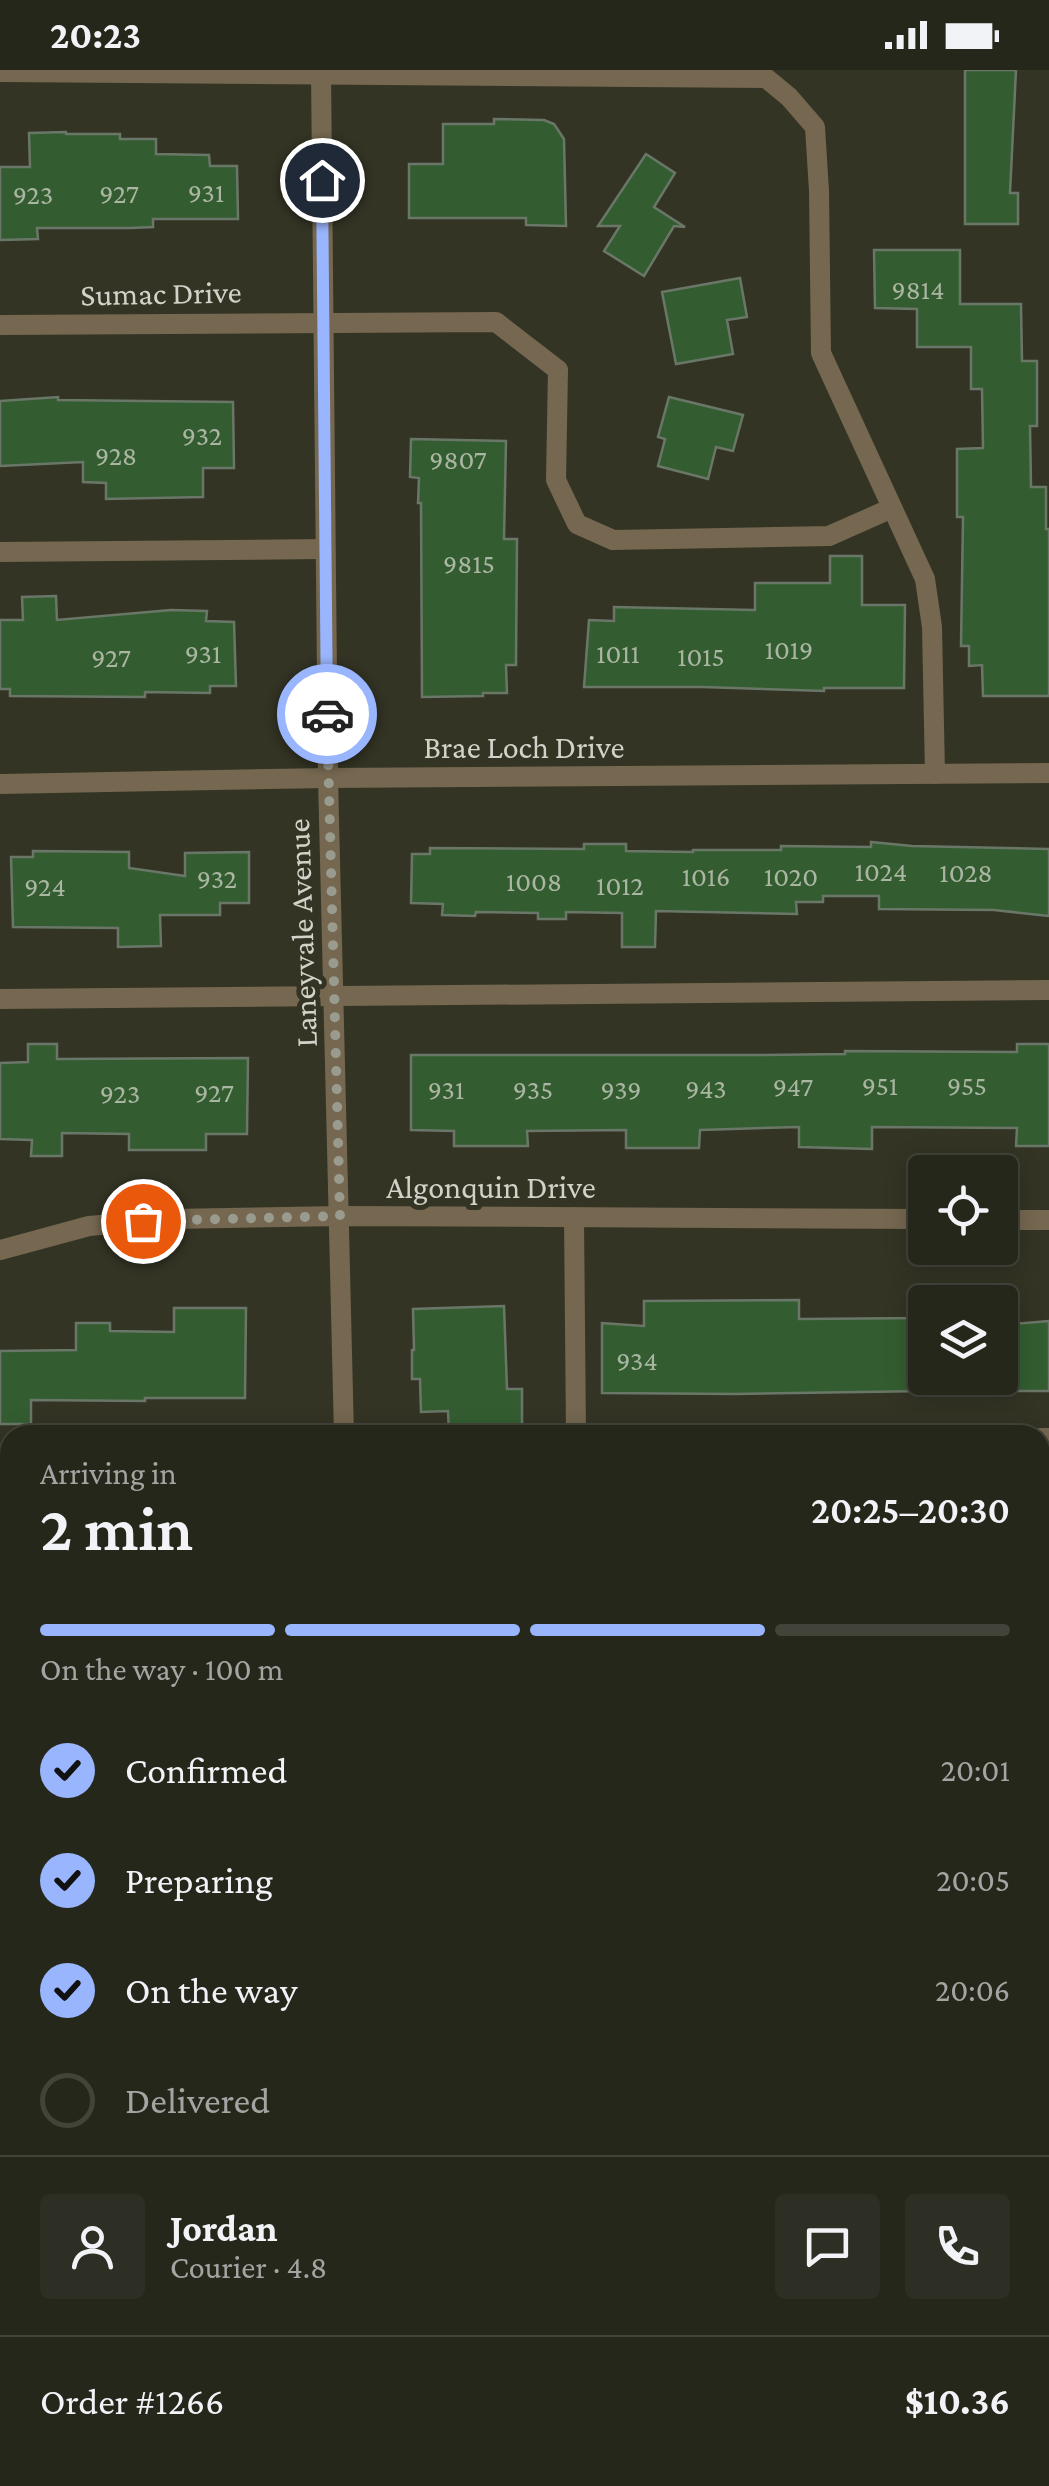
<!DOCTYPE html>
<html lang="en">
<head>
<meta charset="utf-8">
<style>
  :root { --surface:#26271b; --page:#2e2f24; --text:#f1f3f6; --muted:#a4a5a3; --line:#42443a; --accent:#99b5fd }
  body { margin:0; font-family:"Crimson Pro",serif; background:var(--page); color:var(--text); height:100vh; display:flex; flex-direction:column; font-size:38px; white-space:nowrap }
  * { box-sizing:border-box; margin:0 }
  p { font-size:32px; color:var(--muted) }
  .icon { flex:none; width:55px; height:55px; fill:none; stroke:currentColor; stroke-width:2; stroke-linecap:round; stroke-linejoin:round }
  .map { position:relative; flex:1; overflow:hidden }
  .sheet { position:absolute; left:0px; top:1355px; width:1050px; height:1062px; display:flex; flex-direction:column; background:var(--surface); border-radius:30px 30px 0 0; box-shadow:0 5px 25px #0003,0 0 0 2px var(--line) }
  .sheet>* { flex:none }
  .tools { position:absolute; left:908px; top:1085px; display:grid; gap:20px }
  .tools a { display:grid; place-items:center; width:110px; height:110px; border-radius:10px; background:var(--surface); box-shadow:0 5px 25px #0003,0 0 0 2px var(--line); font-size:50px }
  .pin { position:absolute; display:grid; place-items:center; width:85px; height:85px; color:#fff; margin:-42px; border:5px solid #fff; border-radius:50%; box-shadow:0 2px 10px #0007 }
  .courier { position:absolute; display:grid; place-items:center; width:100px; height:100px; margin:-50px; border:8px solid #99b5fd; border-radius:50%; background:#fff; color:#222; box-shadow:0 2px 12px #0007 }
  .head em { font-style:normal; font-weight:600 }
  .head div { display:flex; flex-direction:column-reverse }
  .head { display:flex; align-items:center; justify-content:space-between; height:170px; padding:0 40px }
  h1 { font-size:65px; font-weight:600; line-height:75px }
  .bar { display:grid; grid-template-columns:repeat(4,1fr); gap:15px 10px; align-content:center; height:120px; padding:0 40px }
  .bar i { height:12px; border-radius:8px; background:var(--line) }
  .bar .active { background:var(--accent) }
  .bar p { grid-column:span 4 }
  .line { display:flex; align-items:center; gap:25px; padding:0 40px; border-top:2px solid var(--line) }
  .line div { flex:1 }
  .round { display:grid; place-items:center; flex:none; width:105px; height:105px; border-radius:10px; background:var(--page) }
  ol { padding:0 40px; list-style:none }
  li { display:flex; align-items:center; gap:30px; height:110px }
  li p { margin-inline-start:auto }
  li .icon { padding:10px; border-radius:50%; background:var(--accent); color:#111; stroke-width:4 }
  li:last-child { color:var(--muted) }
  li i { width:55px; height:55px; border:5px solid var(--line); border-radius:50% }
  .status { display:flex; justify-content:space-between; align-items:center; height:70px; padding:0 50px; background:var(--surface); direction:ltr }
  .status svg { height:28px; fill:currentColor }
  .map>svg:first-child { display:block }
  .building { fill:#335d30; stroke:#6a7768; stroke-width:2.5 }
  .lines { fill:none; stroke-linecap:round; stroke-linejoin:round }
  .service { stroke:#756750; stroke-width:20 }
  .minor { stroke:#756750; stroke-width:20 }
  .tertiary { stroke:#756750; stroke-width:20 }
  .done { stroke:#9a9b8f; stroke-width:10; stroke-dasharray:0 18 }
  .route { stroke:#99b5fd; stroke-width:12 }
  .labels { text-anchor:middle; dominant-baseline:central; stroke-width:10; stroke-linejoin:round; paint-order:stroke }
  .number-label { font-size:28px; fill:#aab5a2 }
  .street-label { font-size:32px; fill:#d1d2c8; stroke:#333424 }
</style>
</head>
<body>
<div class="status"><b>20:23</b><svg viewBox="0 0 49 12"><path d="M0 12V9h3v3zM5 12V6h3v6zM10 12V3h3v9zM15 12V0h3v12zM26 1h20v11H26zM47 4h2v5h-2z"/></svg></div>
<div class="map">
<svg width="1049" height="2416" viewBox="0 0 1049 2416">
  <rect width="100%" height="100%" fill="#333424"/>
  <g class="building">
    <polygon points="965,0 1016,0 1010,123 1018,123 1018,154 965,154"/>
    <polygon points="494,49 544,50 554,54 564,69 566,156 526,155 526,148 409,148 409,94 443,94 443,54 494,54"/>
    <polygon points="66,62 66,64 120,64 120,69 156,69 156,84 209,85 210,96 237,96 238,149 153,149 153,157 131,158 37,158 38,169 0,170 0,97 30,97 29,63"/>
    <polygon points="646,84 675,103 654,137 685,157 674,156 644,206 604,181 620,156 598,156"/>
    <polygon points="874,180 960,180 960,234 1021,234 1022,291 1037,291 1037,356 1030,356 1031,417 1046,417 1046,459 1049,459 1049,626 983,626 982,595 969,596 969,576 961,576 963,447 957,447 957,379 983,378 982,319 971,319 971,277 917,277 917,239 875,238"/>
    <polygon points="740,208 747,247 727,250 733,284 676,294 662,222"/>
    <polygon points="58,327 58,330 233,332 234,398 203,398 203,427 106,429 106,413 83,412 83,392 0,396 0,331"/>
    <polygon points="669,327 743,345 733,381 716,377 708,409 658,396 665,369 658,367"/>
    <polygon points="411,369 506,371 504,469 517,469 516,595 506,595 507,623 483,623 483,626 422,627 421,433 418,433 419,408 410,407"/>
    <polygon points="830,486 862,486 862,535 905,535 904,618 824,618 824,621 702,617 584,617 589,550 614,551 614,537 755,540 755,513 830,513"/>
    <polygon points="56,526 57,550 171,540 207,541 206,551 234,552 236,616 210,616 210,623 145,622 145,627 10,626 10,619 0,619 0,550 23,550 22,527"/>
    <polygon points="871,772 912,776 1049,779 1049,846 994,840 879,839 879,826 823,826 823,832 796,832 797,844 656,841 655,877 622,877 622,843 566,842 566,849 538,849 538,843 476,842 475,846 442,845 443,834 411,833 412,784 430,784 430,778 584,779 584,774 626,774 626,781 693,782 693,780 781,780 781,776 871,777"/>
    <polygon points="33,781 129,782 129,798 185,806 185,783 249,782 249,833 220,833 220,845 160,845 161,876 118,877 118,858 13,857 11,787 33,787"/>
    <polygon points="28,974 57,974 57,989 248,988 247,1064 206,1064 206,1080 129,1080 129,1064 62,1063 62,1086 31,1086 32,1070 0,1069 0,993 28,992"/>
    <polygon points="1017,974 1049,974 1049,1076 1016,1076 1017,1058 872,1057 872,1079 799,1077 799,1057 700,1060 699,1078 626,1078 626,1060 527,1061 528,1076 454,1076 454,1061 411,1060 411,985 758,985 845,984 845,981 1017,982"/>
    <polygon points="799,1230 799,1249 925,1248 925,1321 736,1324 602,1323 602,1253 644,1256 644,1231"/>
    <polygon points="504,1236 507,1319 522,1319 522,1365 449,1365 448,1341 421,1342 420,1309 412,1309 412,1280 414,1280 413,1239"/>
    <polygon points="174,1238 246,1238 245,1328 145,1328 145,1331 31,1330 31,1354 0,1354 0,1281 76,1280 76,1253 110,1253 110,1261 174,1262"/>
    <polygon points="1049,1251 1049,1321 1000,1321 1000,1255"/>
  </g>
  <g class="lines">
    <g class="service">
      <polyline points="0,2 766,8 789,27 815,57 819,121 821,283 925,509 932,557 935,704"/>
      <polyline points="558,300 556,410 577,454 613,470 829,466 892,438"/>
      <polyline points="0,482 325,479"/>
      <polyline points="0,929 1049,920"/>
      <polyline points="574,1147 576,1365"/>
      <polyline points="1040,1368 1049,1368"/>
      <polyline points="0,1399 10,1397"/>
      <polyline points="1040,1817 1049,1817"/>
      <polyline points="1040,2326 1049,2326"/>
      <polyline points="638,2408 638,2416"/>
    </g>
    <g class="minor">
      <polyline points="0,255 496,252 558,300"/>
      <polyline points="0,714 328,708 1049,703"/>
      <polyline points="1000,1150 1049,1150"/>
      <polyline points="0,1180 89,1156 170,1149 340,1146 925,1149"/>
      <polyline points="1040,1594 1049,1594"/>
      <polyline points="1040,2044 1049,2044"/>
      <polyline points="870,2408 870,2416"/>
    </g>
    <g class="tertiary">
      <polyline points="321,0 328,708 344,1365"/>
      <polyline points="388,2408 388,2416"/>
    </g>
  </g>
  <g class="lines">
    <polyline class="done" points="143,1151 340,1146 327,644"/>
    <polyline class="route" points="322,110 327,644"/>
  </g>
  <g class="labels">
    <g class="number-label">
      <text x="206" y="122">931</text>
      <text x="119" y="123">927</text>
      <text x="33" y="124">923</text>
      <text x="918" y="219">9814</text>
      <text x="202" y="365">932</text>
      <text x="116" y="385">928</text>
      <text x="458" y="389">9807</text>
      <text x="469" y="493">9815</text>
      <text x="789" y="579">1019</text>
      <text x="203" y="583">931</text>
      <text x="618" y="583">1011</text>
      <text x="701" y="586">1015</text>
      <text x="111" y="587">927</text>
      <text x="881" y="801">1024</text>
      <text x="966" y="802">1028</text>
      <text x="706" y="806">1016</text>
      <text x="791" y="806">1020</text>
      <text x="217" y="808">932</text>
      <text x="534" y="811">1008</text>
      <text x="620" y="815">1012</text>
      <text x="45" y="816">924</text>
      <text x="880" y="1015">951</text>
      <text x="967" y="1015">955</text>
      <text x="793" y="1016">947</text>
      <text x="706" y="1018">943</text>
      <text x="446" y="1019">931</text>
      <text x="533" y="1019">935</text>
      <text x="621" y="1019">939</text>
      <text x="214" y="1022">927</text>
      <text x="120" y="1023">923</text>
      <text x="637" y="1290">934</text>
    </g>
    <g class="street-label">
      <text transform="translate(161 223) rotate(-1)">Sumac Drive</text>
      <text x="524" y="677">Brae Loch Drive</text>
      <text transform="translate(302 863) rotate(-92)">Laneyvale Avenue</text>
      <text x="491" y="1117">Algonquin Drive</text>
    </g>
  </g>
</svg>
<div class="tools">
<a><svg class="icon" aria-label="locate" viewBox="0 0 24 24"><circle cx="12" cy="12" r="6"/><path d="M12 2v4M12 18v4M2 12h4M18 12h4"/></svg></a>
<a><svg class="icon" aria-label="layers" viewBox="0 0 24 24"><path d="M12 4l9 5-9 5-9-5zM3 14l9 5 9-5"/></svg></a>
</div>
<div class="pin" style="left:143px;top:1151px;background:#ea580c"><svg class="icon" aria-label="bag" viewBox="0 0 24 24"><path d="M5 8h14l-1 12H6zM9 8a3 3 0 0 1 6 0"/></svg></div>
<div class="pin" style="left:322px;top:110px;background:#1f2937"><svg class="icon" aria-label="home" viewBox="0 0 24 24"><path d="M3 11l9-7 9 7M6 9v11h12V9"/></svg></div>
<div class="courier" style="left:327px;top:644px"><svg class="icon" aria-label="car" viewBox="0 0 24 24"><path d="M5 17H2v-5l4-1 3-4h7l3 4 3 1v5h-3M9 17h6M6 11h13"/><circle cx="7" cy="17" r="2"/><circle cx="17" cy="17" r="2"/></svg></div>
<section class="sheet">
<div class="head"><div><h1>2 min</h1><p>Arriving in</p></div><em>20:25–20:30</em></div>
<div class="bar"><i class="active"></i><i class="active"></i><i class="active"></i><i></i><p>On the way · 100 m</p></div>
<ol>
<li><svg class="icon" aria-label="check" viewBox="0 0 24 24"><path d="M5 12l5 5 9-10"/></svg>Confirmed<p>20:01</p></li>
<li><svg class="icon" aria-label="check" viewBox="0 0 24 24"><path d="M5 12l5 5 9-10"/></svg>Preparing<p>20:05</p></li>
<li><svg class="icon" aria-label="check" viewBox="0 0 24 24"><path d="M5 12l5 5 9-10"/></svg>On the way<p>20:06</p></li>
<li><i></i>Delivered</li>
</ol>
<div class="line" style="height:180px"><a class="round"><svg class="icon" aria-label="person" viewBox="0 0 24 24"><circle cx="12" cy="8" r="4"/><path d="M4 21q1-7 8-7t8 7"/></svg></a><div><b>Jordan</b><p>Courier · 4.8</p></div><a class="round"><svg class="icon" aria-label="chat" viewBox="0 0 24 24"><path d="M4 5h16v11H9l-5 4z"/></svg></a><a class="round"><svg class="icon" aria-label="phone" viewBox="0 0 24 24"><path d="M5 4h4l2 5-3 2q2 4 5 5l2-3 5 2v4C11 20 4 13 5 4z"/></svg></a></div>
<div class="line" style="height:130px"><div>Order #1266</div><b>$10.36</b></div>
</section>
</div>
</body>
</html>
